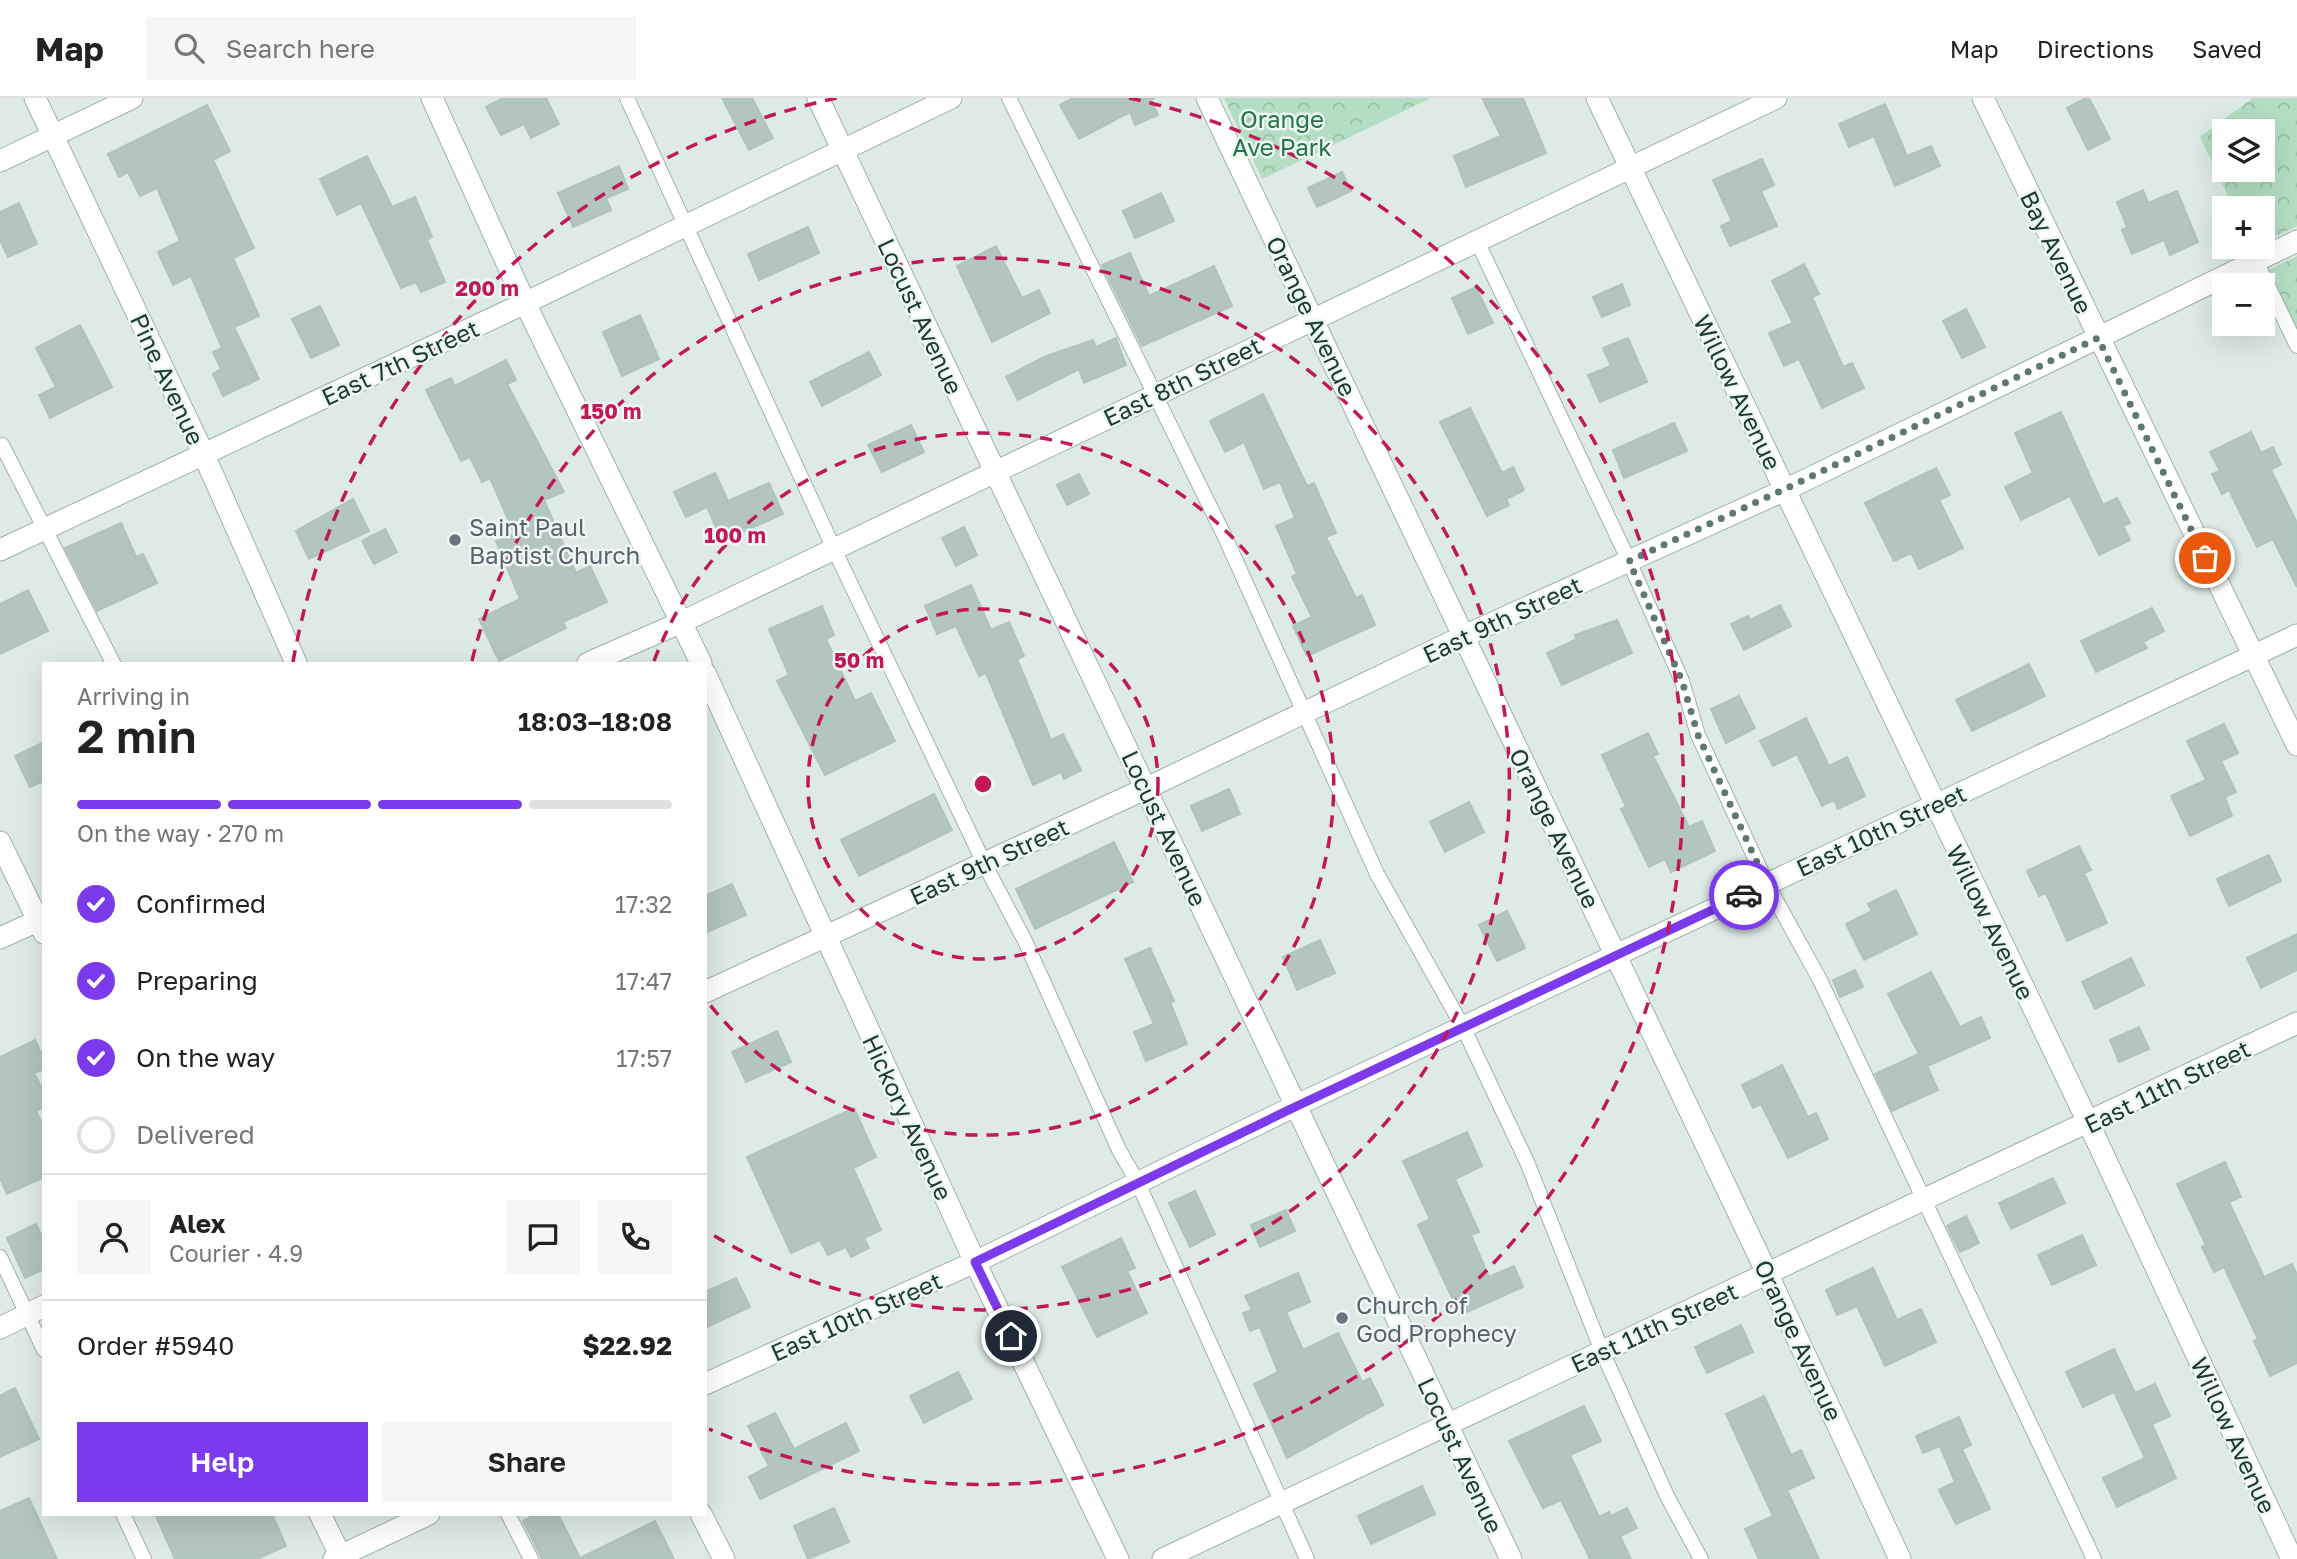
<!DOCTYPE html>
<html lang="en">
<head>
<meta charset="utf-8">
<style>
  :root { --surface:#fff; --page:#f6f6f6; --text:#222; --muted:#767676; --line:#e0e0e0; --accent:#7c3aed }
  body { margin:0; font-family:"Golos Text",sans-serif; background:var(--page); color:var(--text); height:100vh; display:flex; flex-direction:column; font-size:26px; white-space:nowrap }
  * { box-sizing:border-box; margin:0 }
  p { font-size:23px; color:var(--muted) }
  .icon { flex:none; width:38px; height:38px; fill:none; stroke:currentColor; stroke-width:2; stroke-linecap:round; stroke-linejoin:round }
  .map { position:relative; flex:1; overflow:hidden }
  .panel { position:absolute; left:42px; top:564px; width:665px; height:854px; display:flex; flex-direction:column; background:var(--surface); border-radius:0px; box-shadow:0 7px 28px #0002 }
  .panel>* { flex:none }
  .buttons { position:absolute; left:2212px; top:21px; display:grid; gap:14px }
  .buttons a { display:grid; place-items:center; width:63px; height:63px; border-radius:0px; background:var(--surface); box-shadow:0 7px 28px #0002; font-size:35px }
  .pin { position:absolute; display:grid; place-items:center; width:60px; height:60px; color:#fff; margin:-30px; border:4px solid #fff; border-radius:50%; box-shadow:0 2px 7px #0007 }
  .courier { position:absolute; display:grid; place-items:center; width:70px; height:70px; margin:-35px; border:5px solid #7c3aed; border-radius:50%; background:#fff; color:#222; box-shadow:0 2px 9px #0007 }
  .overview em { font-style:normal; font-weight:600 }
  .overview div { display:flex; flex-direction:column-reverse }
  .overview { display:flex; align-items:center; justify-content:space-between; height:119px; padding:0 35px }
  h1 { font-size:46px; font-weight:600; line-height:52px }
  .bar { display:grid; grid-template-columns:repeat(4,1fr); gap:10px 7px; align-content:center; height:84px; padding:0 35px }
  .bar i { height:9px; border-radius:5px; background:var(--line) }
  .bar .on { background:var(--accent) }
  .bar p { grid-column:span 4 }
  .line { display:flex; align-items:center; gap:18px; padding:0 35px; border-top:2px solid var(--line) }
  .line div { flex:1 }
  .round { display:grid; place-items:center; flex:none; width:74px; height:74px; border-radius:0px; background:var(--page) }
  ol { padding:0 35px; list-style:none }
  li { display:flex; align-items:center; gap:21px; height:77px }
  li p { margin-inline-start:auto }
  li .icon { padding:7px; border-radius:50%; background:var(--accent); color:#fff; stroke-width:4 }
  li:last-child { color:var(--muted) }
  li i { width:38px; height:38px; border:4px solid var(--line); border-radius:50% }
  .button { display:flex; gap:14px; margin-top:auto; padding:14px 35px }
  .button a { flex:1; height:80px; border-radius:0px; background:var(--accent); color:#fff; font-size:28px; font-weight:600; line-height:80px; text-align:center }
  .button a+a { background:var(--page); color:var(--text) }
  header { display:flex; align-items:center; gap:42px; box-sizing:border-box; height:98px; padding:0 35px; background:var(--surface); border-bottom:2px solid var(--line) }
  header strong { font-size:33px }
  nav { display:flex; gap:38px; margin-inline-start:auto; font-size:24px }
  .search { width:490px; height:63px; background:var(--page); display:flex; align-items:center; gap:18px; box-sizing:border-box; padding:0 24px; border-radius:0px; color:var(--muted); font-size:26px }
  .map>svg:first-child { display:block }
  .forest { fill:url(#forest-crowns); fill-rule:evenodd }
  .building { fill:#b2c5be; stroke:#afc4bc; stroke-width:2 }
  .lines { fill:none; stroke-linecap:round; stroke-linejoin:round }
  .lane-casing { stroke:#a0b2ac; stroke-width:16 }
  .street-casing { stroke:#a0b2ac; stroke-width:23 }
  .lane { stroke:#fff; stroke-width:14 }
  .street { stroke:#fff; stroke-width:21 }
  .done { stroke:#607872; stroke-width:7; stroke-dasharray:0 12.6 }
  .route { stroke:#7c3aed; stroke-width:9 }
  .ring { fill:none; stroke:#c2185b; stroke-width:3.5; stroke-dasharray:12 9 }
  .worship-dot { fill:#6b7280; stroke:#edf7f3; stroke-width:2.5 }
  .labels { text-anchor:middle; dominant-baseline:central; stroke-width:5; stroke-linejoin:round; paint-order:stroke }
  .park-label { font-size:24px; fill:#247547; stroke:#edf7f3 }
  .street-label { font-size:24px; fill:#1d3b34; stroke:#edf7f3 }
  .worship-label { font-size:24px; fill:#5b616d; stroke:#edf7f3; text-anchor:start }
  .centre { fill:#c2185b; stroke:#edf7f3; stroke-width:3.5 }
  .ring-label { font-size:21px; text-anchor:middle; font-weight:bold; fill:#c2185b; stroke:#edf7f3; stroke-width:5; stroke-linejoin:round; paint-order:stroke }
</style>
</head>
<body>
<header>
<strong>Map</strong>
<div class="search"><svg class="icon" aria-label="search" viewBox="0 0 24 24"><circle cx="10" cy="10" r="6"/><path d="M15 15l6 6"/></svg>Search here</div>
<nav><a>Map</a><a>Directions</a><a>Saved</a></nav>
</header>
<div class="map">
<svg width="2297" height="1461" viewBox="0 0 2297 1461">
  <defs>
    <pattern id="forest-crowns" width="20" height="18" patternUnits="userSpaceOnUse" patternTransform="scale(1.75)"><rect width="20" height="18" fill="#b3dec1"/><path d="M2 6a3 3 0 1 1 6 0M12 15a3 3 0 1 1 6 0" fill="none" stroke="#9abfa6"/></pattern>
  </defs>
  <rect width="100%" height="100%" fill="#ddeae5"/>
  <g class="forest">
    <polygon points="1224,0 1431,0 1262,81"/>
    <path d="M2253,0H2297V128L2263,144V110H2234L2200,39ZM2263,33V72H2224V33Z"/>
    <polygon points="2297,158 2297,242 2265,174"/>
  </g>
  <g class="building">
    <polygon points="503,0 546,0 559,26 531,40 524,26 501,37 486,9"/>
    <polygon points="722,0 752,0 773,40 749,52"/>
    <polygon points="1073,0 1155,0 1151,2 1158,17 1135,27 1130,14 1079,41 1060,7"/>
    <polygon points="1482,0 1523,0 1546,55 1466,89 1454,58 1501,38"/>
    <polygon points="2086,0 2089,0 2110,41 2088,52 2067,10"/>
    <polygon points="1885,6 1907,58 1931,48 1940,68 1895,88 1874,38 1849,49 1839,26"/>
    <polygon points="207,7 230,53 213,62 254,150 233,160 259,218 234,229 259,281 223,298 213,276 221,271 213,254 222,250 191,178 173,187 158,154 180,143 157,90 140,98 128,74 119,79 108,56"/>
    <polygon points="367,58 392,109 415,99 432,139 427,142 445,184 421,194 416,184 401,190 361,105 337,117 320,81"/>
    <polygon points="1762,61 1774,87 1761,93 1777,128 1730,148 1721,128 1732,123 1713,82"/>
    <polygon points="619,68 628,91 606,100 611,112 573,129 558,95"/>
    <polygon points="1342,74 1351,93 1317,109 1308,90"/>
    <polygon points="2143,92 2148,105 2177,93 2198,144 2170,157 2164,142 2132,156 2122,132 2127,129 2117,104"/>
    <polygon points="1161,95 1174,123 1135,140 1123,113"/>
    <polygon points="19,105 37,146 8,159 0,142 0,114"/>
    <polygon points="808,129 819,155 759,182 748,156"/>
    <polygon points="996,148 1022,200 1039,192 1050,215 992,244 957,168"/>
    <polygon points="1130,155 1149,198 1214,168 1232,208 1142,248 1102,167"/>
    <polygon points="1804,166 1819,196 1812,199 1843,269 1852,265 1864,290 1822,310 1799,261 1784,268 1769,235 1793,225 1772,183"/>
    <polygon points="1622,186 1630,207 1602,219 1593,199"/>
    <polygon points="1476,189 1493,225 1468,236 1452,200"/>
    <polygon points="320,208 339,247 311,260 292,221"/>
    <polygon points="1966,211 1985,249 1962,260 1943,223"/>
    <polygon points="640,217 659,261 622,278 603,234"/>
    <polygon points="80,227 112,289 50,320 39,297 56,289 36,250"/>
    <polygon points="1116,240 1126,267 1084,285 1079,271 1018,302 1006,279 1044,259 1093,242 1096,249"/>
    <polygon points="1628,240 1647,284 1600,304 1588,277 1611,268 1603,250"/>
    <polygon points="869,254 881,277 822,308 810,284"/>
    <polygon points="506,262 516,282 507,286 564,394 544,402 576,475 590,468 607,504 563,524 566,530 499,563 479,521 520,501 496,443 514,435 490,380 482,384 470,359 461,363 426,292 451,280 455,288"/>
    <polygon points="1263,296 1307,388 1314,385 1336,435 1326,439 1356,500 1362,497 1375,527 1307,558 1293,528 1312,519 1292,479 1297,476 1276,428 1295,420 1280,384 1264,391 1244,344 1225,354 1210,323"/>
    <polygon points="1470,310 1502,375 1513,369 1524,392 1506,401 1509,407 1487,418 1440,324"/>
    <polygon points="2061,314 2103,407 2117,400 2130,425 2123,428 2130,442 2099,457 2070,398 2021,422 2005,389 2033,375 2015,335"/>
    <polygon points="1674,325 1687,353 1624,380 1613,352"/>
    <polygon points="911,327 924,354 882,374 868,347"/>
    <polygon points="2251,334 2261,355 2273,349 2281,366 2271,372 2297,425 2297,489 2273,441 2257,449 2229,392 2222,396 2212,376 2220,373 2210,354"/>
    <polygon points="1936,370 1950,397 1939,402 1963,450 1919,471 1911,455 1894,463 1865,405"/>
    <polygon points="715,375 728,403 769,385 783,416 722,443 707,409 686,419 674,394"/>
    <polygon points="1079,376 1089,396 1067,407 1057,387"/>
    <polygon points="353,401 369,433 309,461 296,433"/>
    <polygon points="121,425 136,459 143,456 157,485 97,513 65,450"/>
    <polygon points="964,429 977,457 956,468 942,440"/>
    <polygon points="385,431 397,454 374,466 362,443"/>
    <polygon points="971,487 991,532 1009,524 1024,558 1017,561 1051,642 1063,636 1081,672 1064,681 1061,674 1033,687 986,575 979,578 956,528 937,536 925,508"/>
    <polygon points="28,492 48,533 0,556 0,506"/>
    <polygon points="1780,507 1791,528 1744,552 1731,526 1748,518 1750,522"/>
    <polygon points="822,508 834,537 826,541 855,603 871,595 895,643 825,677 777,583 789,577 769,531"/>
    <polygon points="2152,510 2164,533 2143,544 2147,550 2096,574 2081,543"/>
    <polygon points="1617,522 1632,555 1562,587 1547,555 1577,541 1575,537"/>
    <polygon points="2029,566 2045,598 1972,633 1956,602"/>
    <polygon points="1739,598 1755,630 1726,645 1711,611"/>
    <polygon points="1806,620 1829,668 1847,659 1865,698 1838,711 1834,702 1822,708 1797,656 1773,668 1760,643"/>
    <polygon points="2224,626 2238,655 2221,663 2236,694 2225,699 2232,718 2190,738 2171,698 2206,682 2187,643"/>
    <polygon points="1648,635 1658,656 1653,658 1689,729 1702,723 1715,753 1671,774 1665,761 1649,769 1621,711 1626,709 1602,657"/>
    <polygon points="44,644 44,683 30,689 15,658"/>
    <polygon points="1229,691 1240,716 1202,733 1191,708"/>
    <polygon points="934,696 952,732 859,778 841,742"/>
    <polygon points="1469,704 1484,734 1445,754 1430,724"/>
    <polygon points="1114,744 1133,784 1035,831 1016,791"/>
    <polygon points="2079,748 2091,772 2084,775 2107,825 2067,843 2046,795 2039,798 2027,773"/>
    <polygon points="2269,757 2281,783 2229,808 2217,781"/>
    <polygon points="732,786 746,817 705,835 705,798"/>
    <polygon points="1896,792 1917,836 1864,862 1846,826 1872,813 1868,806"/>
    <polygon points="1507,813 1525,850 1497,863 1479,827"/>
    <polygon points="2297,836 2297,872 2261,890 2247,860"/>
    <polygon points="1320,842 1335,875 1297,892 1283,859"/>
    <polygon points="1150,850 1174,903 1170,904 1187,946 1146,963 1134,934 1154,926 1125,861"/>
    <polygon points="2131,860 2144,887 2095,911 2082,884"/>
    <polygon points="1855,872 1863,889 1840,899 1833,882"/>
    <polygon points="1931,874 1960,929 1981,919 1990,940 1927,968 1938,992 1892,1013 1875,976 1919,956 1888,896"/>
    <polygon points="2139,929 2149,951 2119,964 2110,942"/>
    <polygon points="777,933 791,964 746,984 732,954"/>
    <polygon points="35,942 44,961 44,971 34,975 44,994 44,1009 36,1013 44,1030 44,1079 7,1096 0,1080 0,959"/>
    <polygon points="1782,967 1808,1019 1816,1015 1828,1041 1788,1060 1761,1006 1753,1010 1742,987"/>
    <polygon points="854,1010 876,1059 853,1070 881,1132 864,1140 869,1150 851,1159 846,1149 828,1157 820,1142 791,1155 747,1059"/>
    <polygon points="1467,1034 1482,1068 1455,1081 1479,1134 1471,1137 1489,1179 1514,1168 1523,1189 1460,1217 1418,1127 1430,1121 1403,1063"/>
    <polygon points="2225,1064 2241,1099 2229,1104 2264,1179 2292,1166 2297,1177 2297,1265 2270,1278 2254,1243 2258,1241 2224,1169 2214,1174 2202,1149 2206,1147 2177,1086"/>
    <polygon points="2053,1080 2065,1105 2011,1131 1999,1105"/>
    <polygon points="1195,1093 1215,1136 1190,1149 1169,1105"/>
    <polygon points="1286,1112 1295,1133 1260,1149 1251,1127"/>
    <polygon points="1966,1118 1979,1145 1960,1154 1947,1128"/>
    <polygon points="36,1126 44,1143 44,1171 25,1180 7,1140"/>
    <polygon points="2082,1137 2096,1167 2052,1187 2038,1157"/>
    <polygon points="1121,1140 1135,1170 1127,1173 1147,1215 1097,1239 1062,1169"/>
    <polygon points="1873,1170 1897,1222 1921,1211 1936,1244 1885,1268 1857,1208 1837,1217 1826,1192"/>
    <polygon points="1298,1175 1310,1204 1286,1214 1303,1252 1338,1235 1362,1284 1370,1280 1383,1307 1287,1360 1254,1286 1278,1274 1260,1229 1250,1233 1243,1215 1252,1212 1245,1198"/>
    <polygon points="736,1180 750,1209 705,1230 705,1194"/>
    <polygon points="1741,1227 1753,1254 1707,1275 1695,1249"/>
    <polygon points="2114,1251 2135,1295 2155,1286 2170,1318 2152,1326 2176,1380 2117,1409 2103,1380 2145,1360 2114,1294 2083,1309 2066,1274"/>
    <polygon points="958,1274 972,1301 924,1325 910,1298"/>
    <polygon points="15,1290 39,1341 0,1359 0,1298"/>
    <polygon points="1764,1298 1791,1357 1801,1352 1814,1380 1787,1392 1819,1461 1759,1461 1745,1431 1773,1418 1726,1316"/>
    <polygon points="1584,1308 1601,1343 1570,1357 1599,1419 1609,1414 1611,1418 1627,1410 1637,1430 1620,1438 1631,1461 1590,1461 1561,1402 1543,1410 1509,1343"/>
    <polygon points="775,1315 794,1351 846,1325 859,1353 760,1401 749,1379 769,1368 748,1328"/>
    <polygon points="1959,1319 1971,1347 1962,1351 1990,1411 1956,1426 1939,1392 1955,1384 1940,1348 1923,1355 1916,1338"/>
    <polygon points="1422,1388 1435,1416 1371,1446 1358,1418"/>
    <polygon points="29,1400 57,1461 0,1461 0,1413"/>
    <polygon points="834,1410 849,1444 808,1461 794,1428"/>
    <polygon points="155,1416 272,1416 286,1448 257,1461 175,1461"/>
    <polygon points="537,1416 558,1416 580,1460 655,1423 674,1461 542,1461 523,1423"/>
  </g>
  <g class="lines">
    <defs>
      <g id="lane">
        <polyline points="627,0 834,451 984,765 1025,843 1119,1052 1138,1085 1307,1461"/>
        <polyline points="1009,0 1225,439 1377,776 1463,929 1527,1064 1602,1253 1667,1398 1701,1461"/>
        <polyline points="1477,143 1629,463 1682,583 1698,637 1767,786 1820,882 2094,1461"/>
        <polyline points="2256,163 2297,248"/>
        <polyline points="2,347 113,565"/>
        <polyline points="0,1159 44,1252"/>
        <polyline points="123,1416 144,1461"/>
        <polyline points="508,1416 531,1461"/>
      </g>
      <g id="street">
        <polyline points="35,0 204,357 296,565"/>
        <polyline points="432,0 525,205 701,565"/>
        <polyline points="818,0 1511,1461"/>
        <polyline points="1207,0 1767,1175 1900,1461"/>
        <polyline points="1597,0 2089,1026 2292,1461"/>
        <polyline points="1983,0 2297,647"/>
        <polyline points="0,63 132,0"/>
        <polyline points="0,452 525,205 951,0"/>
        <polyline points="588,565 682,524 1776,0"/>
        <polyline points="705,575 975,1164 1118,1461"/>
        <polyline points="0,744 44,835"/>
        <polyline points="0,840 44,820"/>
        <polyline points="705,894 1147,690 1464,538 1785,392 2297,143"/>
        <polyline points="0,1230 44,1208"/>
        <polyline points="705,1286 975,1164 1295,1008 2297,537"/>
        <polyline points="320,1416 342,1461"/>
        <polyline points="701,1416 724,1461"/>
        <polyline points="334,1461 429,1416"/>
        <polyline points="1163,1461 2297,925"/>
      </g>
    </defs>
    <use href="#lane" class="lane-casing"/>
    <use href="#street" class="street-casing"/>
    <use href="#lane" class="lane"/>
    <use href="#street" class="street"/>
  </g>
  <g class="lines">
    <polyline class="done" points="1744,797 1767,786 1698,637 1682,583 1629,463 1785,391 2098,240 2205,460"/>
    <polyline class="route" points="1011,1238 975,1164 1295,1009 1744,797"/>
  </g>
  <g class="ring">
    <circle cx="983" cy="686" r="175"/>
    <path d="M654 563A351 351 0 1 1 706 902"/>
    <path d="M472 563A526 526 0 1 1 708 1134"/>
    <path d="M293 564A701 701 0 0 1 837 0M1129 0A701 701 0 1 1 709 1331"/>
  </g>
  <g class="worship-dot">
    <circle cx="455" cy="442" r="7"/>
    <circle cx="1342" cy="1220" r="7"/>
  </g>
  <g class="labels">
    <g class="park-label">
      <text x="1282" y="20">Orange<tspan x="1282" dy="28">Ave Park</tspan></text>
    </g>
    <g class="street-label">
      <text transform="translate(2057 154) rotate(64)">Bay Avenue</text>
      <text transform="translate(921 218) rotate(65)">Locust Avenue</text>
      <text transform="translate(1312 218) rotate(64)">Orange Avenue</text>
      <text transform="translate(400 264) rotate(-25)">East 7th Street</text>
      <text transform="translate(168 281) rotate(65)">Pine Avenue</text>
      <text transform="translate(1182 283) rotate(-26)">East 8th Street</text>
      <text transform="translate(1738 294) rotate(64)">Willow Avenue</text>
      <text transform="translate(1502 521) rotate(-25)">East 9th Street</text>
      <text transform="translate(1165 730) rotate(65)">Locust Avenue</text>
      <text transform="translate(1555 730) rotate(64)">Orange Avenue</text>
      <text transform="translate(1881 732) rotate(-25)">East 10th Street</text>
      <text transform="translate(989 763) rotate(-25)">East 9th Street</text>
      <text transform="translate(1991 824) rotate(64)">Willow Avenue</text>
      <text transform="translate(2167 988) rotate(-26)">East 11th Street</text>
      <text transform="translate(908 1019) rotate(65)">Hickory Avenue</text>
      <text transform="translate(856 1218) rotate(-24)">East 10th Street</text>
      <text transform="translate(1654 1229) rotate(-25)">East 11th Street</text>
      <text transform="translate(1799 1242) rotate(65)">Orange Avenue</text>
      <text transform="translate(2234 1337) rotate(65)">Willow Avenue</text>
      <text transform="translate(1461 1357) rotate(65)">Locust Avenue</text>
    </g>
    <g class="worship-label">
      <text x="469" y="428">Saint Paul<tspan x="469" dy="28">Baptist Church</tspan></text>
      <text x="1356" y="1206">Church of<tspan x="1356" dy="28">God Prophecy</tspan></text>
    </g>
  </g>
  <circle cx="983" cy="686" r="10" class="centre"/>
  <g class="ring-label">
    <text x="487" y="198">200 m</text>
    <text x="611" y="321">150 m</text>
    <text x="735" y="445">100 m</text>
    <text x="859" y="570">50 m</text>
  </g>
</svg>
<div class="buttons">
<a><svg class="icon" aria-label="layers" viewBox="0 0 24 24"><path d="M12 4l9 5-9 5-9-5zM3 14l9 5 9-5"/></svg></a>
<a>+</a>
<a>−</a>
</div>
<div class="pin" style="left:2205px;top:460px;background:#ea580c"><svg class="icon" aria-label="bag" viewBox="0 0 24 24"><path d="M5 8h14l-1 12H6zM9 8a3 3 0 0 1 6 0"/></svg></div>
<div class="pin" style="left:1011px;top:1238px;background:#1f2937"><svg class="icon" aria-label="home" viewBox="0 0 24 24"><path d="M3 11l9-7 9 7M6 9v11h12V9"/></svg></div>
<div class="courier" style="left:1744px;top:797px"><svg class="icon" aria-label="car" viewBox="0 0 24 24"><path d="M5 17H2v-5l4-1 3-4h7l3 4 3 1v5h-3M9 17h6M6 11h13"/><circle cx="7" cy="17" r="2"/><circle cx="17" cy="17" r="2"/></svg></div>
<section class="panel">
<div class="overview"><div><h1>2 min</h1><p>Arriving in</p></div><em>18:03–18:08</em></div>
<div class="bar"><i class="on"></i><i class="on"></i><i class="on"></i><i></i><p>On the way · 270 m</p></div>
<ol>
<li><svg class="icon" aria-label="check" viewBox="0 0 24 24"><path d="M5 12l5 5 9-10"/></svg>Confirmed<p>17:32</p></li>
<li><svg class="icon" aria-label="check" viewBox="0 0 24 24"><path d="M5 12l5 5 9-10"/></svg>Preparing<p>17:47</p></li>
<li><svg class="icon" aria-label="check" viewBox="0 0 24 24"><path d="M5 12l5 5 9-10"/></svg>On the way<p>17:57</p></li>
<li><i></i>Delivered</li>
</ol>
<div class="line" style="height:126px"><a class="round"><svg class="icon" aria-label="person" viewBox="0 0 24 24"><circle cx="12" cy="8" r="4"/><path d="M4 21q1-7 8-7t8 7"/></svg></a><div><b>Alex</b><p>Courier · 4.9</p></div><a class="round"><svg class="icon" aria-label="chat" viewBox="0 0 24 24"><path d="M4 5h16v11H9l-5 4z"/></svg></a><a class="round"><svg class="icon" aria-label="phone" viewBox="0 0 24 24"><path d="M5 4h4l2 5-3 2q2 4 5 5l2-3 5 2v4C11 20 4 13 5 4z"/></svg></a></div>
<div class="line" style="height:91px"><div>Order #5940</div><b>$22.92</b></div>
<div class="button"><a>Help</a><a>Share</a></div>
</section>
</div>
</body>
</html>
